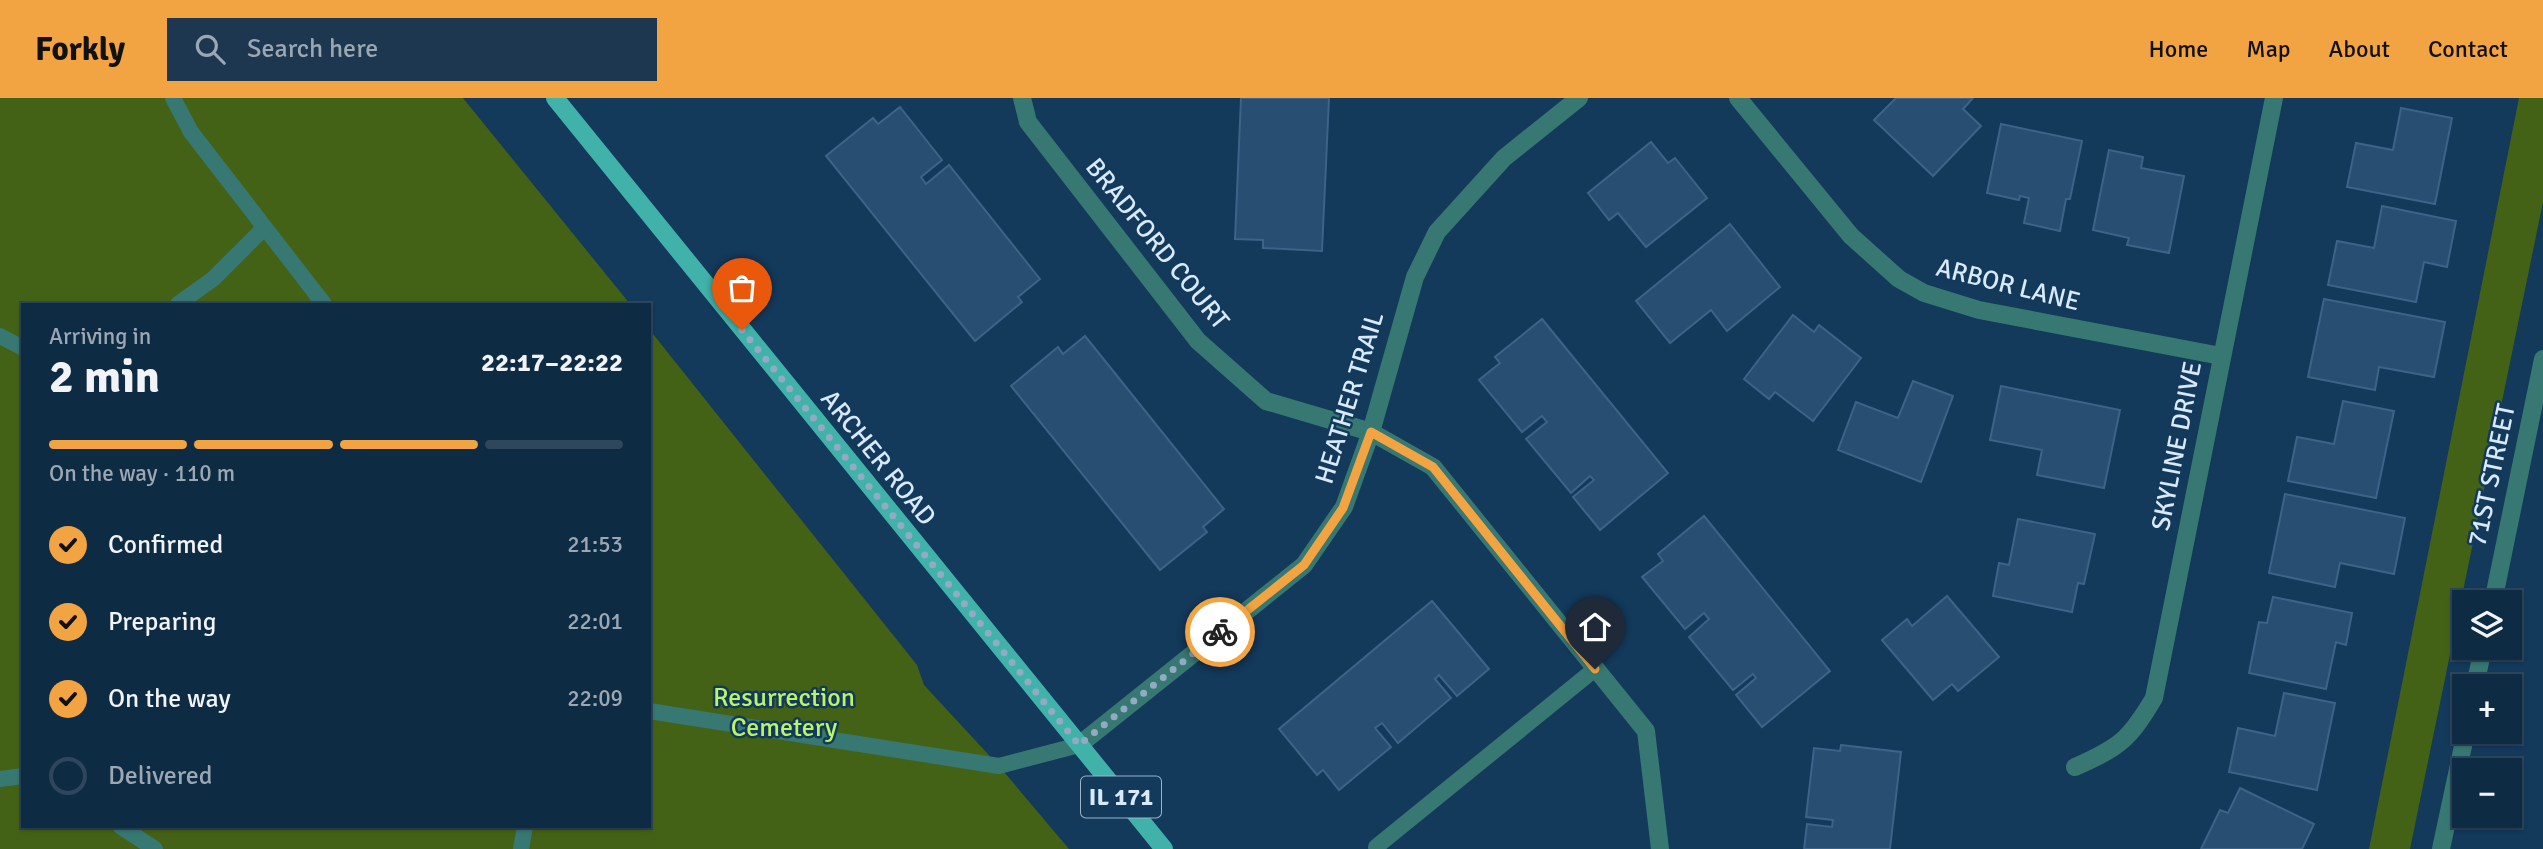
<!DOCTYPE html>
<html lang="en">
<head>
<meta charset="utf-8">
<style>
  :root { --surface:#0e2b44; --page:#1c374f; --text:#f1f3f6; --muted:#9ba7b2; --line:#2e475d; --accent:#f3a442 }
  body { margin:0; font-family:Signika,sans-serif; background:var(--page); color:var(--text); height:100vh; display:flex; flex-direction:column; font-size:26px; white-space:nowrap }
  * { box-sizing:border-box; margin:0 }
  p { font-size:23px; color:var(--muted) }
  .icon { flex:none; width:38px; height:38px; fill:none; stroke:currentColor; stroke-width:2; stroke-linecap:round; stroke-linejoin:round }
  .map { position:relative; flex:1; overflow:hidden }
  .details { position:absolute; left:21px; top:205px; width:630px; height:525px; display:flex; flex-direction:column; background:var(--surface); border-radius:0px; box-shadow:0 2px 5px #0004,0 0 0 2px var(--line) }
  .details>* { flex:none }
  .controls { position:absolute; left:2452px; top:492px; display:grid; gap:14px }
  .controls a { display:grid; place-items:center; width:70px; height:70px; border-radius:0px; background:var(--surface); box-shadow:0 2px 5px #0004,0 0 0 2px var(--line); font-size:35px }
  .pin { position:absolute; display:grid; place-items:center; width:60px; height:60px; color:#fff; margin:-72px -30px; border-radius:50% 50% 50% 0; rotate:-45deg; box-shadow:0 0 7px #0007 }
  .pin .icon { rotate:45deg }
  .courier { position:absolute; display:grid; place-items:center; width:70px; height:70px; margin:-35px; border:5px solid #f3a442; border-radius:50%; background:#fff; color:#222; box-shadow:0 2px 9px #0007 }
  .headline em { font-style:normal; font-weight:700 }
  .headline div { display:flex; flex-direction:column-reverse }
  .headline { display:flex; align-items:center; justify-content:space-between; height:119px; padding:0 28px }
  h1 { font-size:46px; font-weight:700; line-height:52px }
  .bar { display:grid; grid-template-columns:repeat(4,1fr); gap:10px 7px; align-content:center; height:84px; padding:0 28px }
  .bar i { height:9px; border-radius:5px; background:var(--line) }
  .bar .current { background:var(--accent) }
  .bar p { grid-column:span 4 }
  ol { padding:0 28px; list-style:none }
  li { display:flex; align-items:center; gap:21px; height:77px }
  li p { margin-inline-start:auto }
  li .icon { padding:7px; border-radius:50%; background:var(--accent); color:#111; stroke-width:4 }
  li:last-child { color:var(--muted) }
  li i { width:38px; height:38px; border:4px solid var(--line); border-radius:50% }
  header { display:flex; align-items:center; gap:42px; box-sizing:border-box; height:98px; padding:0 35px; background:var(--accent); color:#111 }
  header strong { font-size:33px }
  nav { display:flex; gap:38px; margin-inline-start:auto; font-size:24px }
  .search { width:490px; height:63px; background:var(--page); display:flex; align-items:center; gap:18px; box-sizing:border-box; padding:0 24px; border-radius:0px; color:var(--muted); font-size:26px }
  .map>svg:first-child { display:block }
  .green { fill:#446215 }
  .building { fill:#284e71; stroke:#3d6388; stroke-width:2 }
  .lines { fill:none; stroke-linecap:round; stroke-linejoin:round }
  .lane { stroke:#377873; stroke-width:16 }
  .street { stroke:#377873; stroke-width:18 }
  .primary { stroke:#41b2aa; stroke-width:18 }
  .done { stroke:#93abc2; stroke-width:7; stroke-dasharray:0 12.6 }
  .route { stroke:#f3a442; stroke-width:9 }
  .labels { text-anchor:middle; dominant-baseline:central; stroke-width:5; stroke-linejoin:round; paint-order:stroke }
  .shield { fill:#13395b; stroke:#9db4ca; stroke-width:2 }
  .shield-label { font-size:24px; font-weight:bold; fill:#d8e9fa }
  .street-label { font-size:26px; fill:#d8e9fa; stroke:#13395b }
  .park-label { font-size:26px; fill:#baf469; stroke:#13395b }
</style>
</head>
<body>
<header>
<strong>Forkly</strong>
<div class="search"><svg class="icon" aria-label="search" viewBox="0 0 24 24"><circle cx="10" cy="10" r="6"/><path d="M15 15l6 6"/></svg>Search here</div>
<nav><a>Home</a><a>Map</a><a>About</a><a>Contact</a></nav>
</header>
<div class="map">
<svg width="2543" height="751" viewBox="0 0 2543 751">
  <rect width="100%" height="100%" fill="#13395b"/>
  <g class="green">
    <polygon points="0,0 463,0 630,206 23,206 23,728 649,728 649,231 917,567 924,587 999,668 1069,751 0,751"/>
    <polygon points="2519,0 2543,0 2543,104 2410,751 2369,751"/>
  </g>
  <g class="building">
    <polygon points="1241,0 1329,0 1322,153 1263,150 1263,142 1235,141"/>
    <polygon points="1896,0 1973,0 1963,11 1981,28 1933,78 1874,22"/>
    <polygon points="900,9 942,62 921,79 926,86 949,67 1040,181 1018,199 1022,204 975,243 826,58 873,20 878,26"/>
    <polygon points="2401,10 2452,20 2435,106 2347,89 2356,45 2393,52"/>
    <polygon points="2001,26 2082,43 2070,101 2066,101 2060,133 2024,125 2029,100 2020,98 2019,102 1987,95"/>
    <polygon points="1651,44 1668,65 1675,60 1707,100 1646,149 1618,115 1609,122 1588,95"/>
    <polygon points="2109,52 2143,59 2141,70 2184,78 2169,155 2127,147 2129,140 2093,132"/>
    <polygon points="2382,108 2456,123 2447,169 2424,164 2416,204 2328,187 2337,143 2374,150"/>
    <polygon points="1730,126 1780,189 1727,233 1711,212 1670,245 1636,203"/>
    <polygon points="2324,201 2445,224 2434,279 2379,269 2375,292 2308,279"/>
    <polygon points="1793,217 1814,234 1819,227 1861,260 1813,323 1775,294 1769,301 1744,281"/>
    <polygon points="1542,221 1668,375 1600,432 1573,399 1594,382 1590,378 1571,395 1526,341 1547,324 1542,318 1522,334 1479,282 1500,265 1495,259"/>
    <polygon points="1085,238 1224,411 1203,429 1207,434 1160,472 1011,288 1058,249 1063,256"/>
    <polygon points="1913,283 1953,298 1921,384 1838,352 1856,304 1898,320"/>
    <polygon points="2001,288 2120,312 2104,390 2037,377 2042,352 1990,342"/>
    <polygon points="2343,303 2394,313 2376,400 2288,383 2297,339 2334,346"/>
    <polygon points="2285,396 2405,420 2394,476 2340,465 2335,489 2269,475"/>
    <polygon points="1704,418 1830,573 1762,629 1736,597 1756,580 1753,576 1733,592 1689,539 1709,521 1704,515 1685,531 1642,479 1663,463 1658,456"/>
    <polygon points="2018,421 2095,436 2084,486 2078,485 2072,514 1993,498 1999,465 2009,467"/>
    <polygon points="1947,498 1999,559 1958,593 1952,586 1933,602 1882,542 1907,521 1912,528"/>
    <polygon points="2273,499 2352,515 2346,547 2336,544 2326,591 2249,575 2259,524 2267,525"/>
    <polygon points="1432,503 1489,571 1457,598 1439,577 1435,581 1451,600 1398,645 1382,625 1375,630 1391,649 1339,692 1323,672 1317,677 1279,631"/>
    <polygon points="2284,595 2335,605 2317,692 2229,674 2238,630 2275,638"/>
    <polygon points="1841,647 1901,654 1890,751 1804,751 1807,726 1832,729 1833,722 1806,719 1814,650 1840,653"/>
    <polygon points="2240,690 2314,726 2302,751 2201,751 2220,712 2228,715"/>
  </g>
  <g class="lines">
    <g class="lane">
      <polyline points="173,0 191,34 324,206"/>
      <polyline points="178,206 213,181 264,130"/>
      <polyline points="0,238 23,250"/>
      <polyline points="649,613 999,668 1079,647"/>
      <polyline points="0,681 23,678"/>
      <polyline points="120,728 155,751"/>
      <polyline points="1376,749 1595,571"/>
      <polyline points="521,751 525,728"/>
    </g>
    <g class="street">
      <polyline points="1022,0 1028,24 1198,243 1266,303 1371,334 1433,369 1646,633 1660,751"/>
      <polyline points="1738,0 1851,138 1899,181 1924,195 1979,212 2221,258"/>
      <polyline points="2493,504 2543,261"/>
      <polyline points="2475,588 2483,550"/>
      <polyline points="1079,647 1304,467 1344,409 1371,334 1415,179 1437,134 1504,60 1579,0"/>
      <path d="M2075,669C2120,649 2129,642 2154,600L2274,0"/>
      <polyline points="2441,751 2466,634"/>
    </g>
    <polyline class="primary" points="555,0 1164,751"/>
  </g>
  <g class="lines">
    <polyline class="done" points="742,232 1079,647 1220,534"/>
    <polyline class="route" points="1220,534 1304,467 1343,410 1371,334 1433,369 1595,571"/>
  </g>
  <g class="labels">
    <rect class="shield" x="1081" y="678.5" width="80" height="41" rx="5"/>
    <g class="shield-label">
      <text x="1121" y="699">IL 171</text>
    </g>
    <g class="street-label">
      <text transform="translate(1157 146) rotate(51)">BRADFORD COURT</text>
      <text transform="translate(2008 187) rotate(14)">ARBOR LANE</text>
      <text transform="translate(1350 300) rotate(-73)">HEATHER TRAIL</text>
      <text transform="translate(2177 348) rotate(-79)">SKYLINE DRIVE</text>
      <text transform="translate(878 360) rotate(51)">ARCHER ROAD</text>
      <text transform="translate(2492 377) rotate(-78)">71ST STREET</text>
    </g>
    <g class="park-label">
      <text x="784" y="600">Resurrection<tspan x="784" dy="30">Cemetery</tspan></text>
    </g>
  </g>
</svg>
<div class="controls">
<a><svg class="icon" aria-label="layers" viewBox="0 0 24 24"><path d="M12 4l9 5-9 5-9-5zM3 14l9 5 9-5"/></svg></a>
<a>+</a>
<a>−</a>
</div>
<div class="pin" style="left:742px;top:232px;background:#ea580c"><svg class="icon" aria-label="bag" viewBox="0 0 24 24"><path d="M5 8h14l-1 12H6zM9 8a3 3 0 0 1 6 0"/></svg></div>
<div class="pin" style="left:1595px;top:571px;background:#1f2937"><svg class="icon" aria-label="home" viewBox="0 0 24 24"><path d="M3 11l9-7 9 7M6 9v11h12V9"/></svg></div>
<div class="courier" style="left:1220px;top:534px"><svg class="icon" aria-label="bike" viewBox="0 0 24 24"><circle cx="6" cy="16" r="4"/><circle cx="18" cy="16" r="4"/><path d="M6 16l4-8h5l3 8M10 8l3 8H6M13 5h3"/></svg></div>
<section class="details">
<div class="headline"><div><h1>2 min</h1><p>Arriving in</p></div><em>22:17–22:22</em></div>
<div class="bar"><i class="current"></i><i class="current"></i><i class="current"></i><i></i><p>On the way · 110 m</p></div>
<ol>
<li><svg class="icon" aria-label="check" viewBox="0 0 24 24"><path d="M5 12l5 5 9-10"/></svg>Confirmed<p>21:53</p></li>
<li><svg class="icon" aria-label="check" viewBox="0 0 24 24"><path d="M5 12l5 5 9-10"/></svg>Preparing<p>22:01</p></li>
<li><svg class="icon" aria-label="check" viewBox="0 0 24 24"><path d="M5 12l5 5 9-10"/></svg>On the way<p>22:09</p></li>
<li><i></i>Delivered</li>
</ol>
</section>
</div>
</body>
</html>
